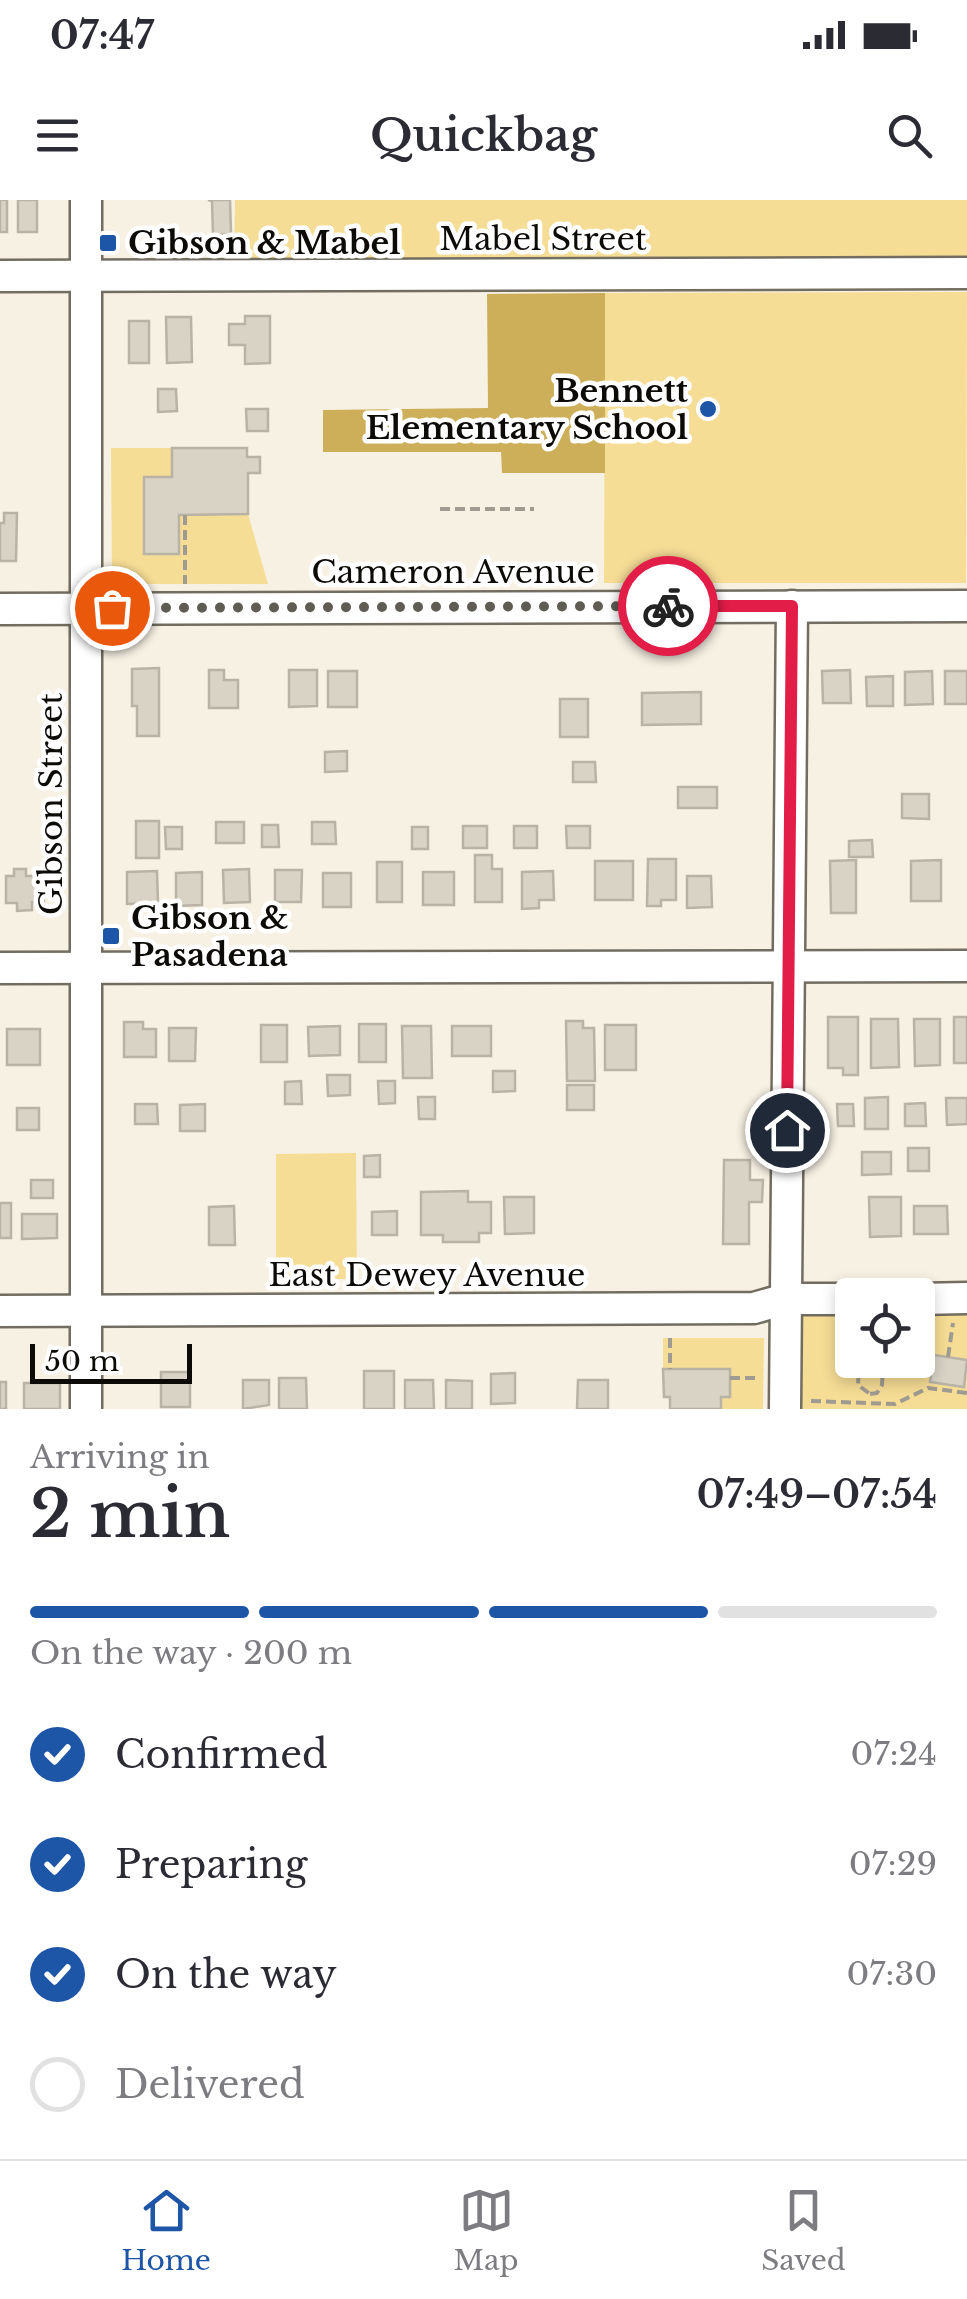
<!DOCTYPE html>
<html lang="en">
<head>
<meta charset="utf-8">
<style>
  :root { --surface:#fff; --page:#f7f7f7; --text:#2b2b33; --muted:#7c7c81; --line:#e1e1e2; --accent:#1d55a7 }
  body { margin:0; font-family:"Libre Baskerville",serif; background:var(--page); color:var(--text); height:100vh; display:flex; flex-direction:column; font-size:38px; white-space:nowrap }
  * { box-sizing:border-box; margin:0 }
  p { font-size:32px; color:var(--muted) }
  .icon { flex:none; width:55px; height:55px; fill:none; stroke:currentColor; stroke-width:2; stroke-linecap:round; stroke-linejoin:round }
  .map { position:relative; height:1209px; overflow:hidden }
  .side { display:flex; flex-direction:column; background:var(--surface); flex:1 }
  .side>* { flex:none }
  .tools { position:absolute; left:835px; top:1078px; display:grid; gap:20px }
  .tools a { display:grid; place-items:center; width:100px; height:100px; border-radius:10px; background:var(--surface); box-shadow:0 5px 15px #0003; font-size:50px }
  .scale { position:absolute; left:30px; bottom:25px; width:162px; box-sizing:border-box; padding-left:10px; border:5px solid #0d0b07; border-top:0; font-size:28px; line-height:35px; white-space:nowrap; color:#0d0b07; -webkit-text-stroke:8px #fff; paint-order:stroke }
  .pin { position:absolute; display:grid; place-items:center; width:85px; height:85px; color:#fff; margin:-42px; border:5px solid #fff; border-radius:50%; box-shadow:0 2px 10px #0007 }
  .courier { position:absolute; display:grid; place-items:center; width:100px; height:100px; margin:-50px; border:8px solid #e11d48; border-radius:50%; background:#fff; color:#222; box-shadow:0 2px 12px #0007 }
  .summary em { font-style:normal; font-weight:600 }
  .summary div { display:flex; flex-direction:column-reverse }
  .summary { display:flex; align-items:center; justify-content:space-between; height:170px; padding:0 30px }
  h1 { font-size:65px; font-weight:600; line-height:75px }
  .bar { display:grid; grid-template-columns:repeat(4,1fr); gap:15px 10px; align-content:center; height:120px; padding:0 30px }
  .bar i { height:12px; border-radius:8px; background:var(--line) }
  .bar .current { background:var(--accent) }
  .bar p { grid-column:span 4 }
  ol { padding:0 30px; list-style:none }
  li { display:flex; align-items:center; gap:30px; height:110px }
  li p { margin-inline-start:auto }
  li .icon { padding:10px; border-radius:50%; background:var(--accent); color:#fff; stroke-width:4 }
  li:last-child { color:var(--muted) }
  li i { width:55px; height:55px; border:5px solid var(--line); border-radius:50% }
  .status { display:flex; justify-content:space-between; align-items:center; height:70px; padding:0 50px; background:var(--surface); direction:ltr }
  .status svg { height:28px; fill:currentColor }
  header { display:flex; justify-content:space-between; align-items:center; height:130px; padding:0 30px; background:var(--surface); font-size:45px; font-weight:600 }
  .dock { display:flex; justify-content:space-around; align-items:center; height:140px; border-top:2px solid var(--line); background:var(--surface); font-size:28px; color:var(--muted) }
  .dock a { display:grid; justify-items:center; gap:5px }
  .dock .current { color:var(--accent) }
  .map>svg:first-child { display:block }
  .green { fill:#f6dd95 }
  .forest { fill:#ceaf59 }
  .building { fill:#d8d3c5; stroke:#b8b3a5; stroke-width:2.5 }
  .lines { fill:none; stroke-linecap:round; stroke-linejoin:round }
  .minor-casing { stroke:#716d60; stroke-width:35 }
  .path { stroke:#a09b91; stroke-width:4; stroke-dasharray:10 5; stroke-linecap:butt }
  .minor { stroke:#fff; stroke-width:30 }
  .done { stroke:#5f5c54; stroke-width:10; stroke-dasharray:0 18 }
  .route { stroke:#e11d48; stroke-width:12 }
  .poi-dot { fill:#1d55a7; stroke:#fff; stroke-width:4 }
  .labels { text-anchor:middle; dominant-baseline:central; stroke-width:9; stroke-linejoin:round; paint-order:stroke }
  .street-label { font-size:32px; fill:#0d0b07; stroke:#fff }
  .poi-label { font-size:32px; font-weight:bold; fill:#0d0b07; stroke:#fff; text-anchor:start }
</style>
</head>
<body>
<div class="status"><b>07:47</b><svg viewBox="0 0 49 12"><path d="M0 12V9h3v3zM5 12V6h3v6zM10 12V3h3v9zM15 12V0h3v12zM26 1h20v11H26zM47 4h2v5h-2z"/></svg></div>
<header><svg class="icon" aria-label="menu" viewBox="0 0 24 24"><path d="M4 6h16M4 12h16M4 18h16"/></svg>Quickbag<svg class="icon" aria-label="search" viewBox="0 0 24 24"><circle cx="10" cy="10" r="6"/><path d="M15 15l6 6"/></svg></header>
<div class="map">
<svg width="967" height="1209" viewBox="0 0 967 1209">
  <rect width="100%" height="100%" fill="#f7f1e3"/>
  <g class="green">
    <polygon points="235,0 967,0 967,73 234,76"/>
    <polygon points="967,92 966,383 604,383 605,93"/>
    <polygon points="111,248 172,248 172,277 179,315 248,314 268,384 112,384"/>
    <polygon points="356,953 357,1079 276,1079 276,954"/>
    <polygon points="967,1098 967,1209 785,1209 786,1099 852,1099 852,1160 918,1160 918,1099"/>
    <polygon points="663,1138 764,1138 763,1209 721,1209 721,1197 730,1196 729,1169 663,1169"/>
  </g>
  <polygon class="forest" points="605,93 605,273 502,273 501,252 323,252 323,210 488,208 487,94"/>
  <g class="building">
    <rect x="0" y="0" width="7" height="32"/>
    <rect x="18" y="0" width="19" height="32"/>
    <polygon points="208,0 230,0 231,34 213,35 212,1"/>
    <polygon points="245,116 270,116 270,163 245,164 245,145 229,145 229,124 245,124"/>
    <polygon points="166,117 191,117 192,162 167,163"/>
    <rect x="129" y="121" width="20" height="42"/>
    <polygon points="158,189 176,189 177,211 158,212"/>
    <polygon points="246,209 268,209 268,231 247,231"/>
    <polygon points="172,248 247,248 247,257 260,257 260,273 248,273 248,314 179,315 179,354 144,354 144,277 172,277"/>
    <polygon points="4,313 17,313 16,361 0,361 0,323 4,323"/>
    <polygon points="159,468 159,536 137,536 137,506 132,506 132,469"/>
    <polygon points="209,470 224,470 224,480 238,480 238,508 209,508"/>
    <polygon points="289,470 317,470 317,506 289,507"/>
    <polygon points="850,470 851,503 823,503 822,471"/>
    <rect x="328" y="471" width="29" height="36"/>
    <polygon points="932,471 933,504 905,505 905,472"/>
    <rect x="945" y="471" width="22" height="33"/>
    <polygon points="893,476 893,506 867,506 866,477"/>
    <polygon points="701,492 701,524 642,525 642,493"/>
    <rect x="560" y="499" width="28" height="38"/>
    <polygon points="347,551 347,571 325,572 325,552"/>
    <polygon points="573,562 595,562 596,582 573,582"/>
    <rect x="678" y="587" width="39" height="21"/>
    <polygon points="902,594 929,594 929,619 902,618"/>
    <rect x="136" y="621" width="23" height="37"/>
    <rect x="216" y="622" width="28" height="21"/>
    <polygon points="312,622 335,622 336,644 312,644"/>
    <polygon points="262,625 278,625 279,647 262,647"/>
    <rect x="463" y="626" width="24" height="22"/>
    <rect x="514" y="626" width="23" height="22"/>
    <polygon points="566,626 590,626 590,648 567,648"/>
    <polygon points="165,627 182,627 182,649 166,649"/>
    <rect x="412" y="627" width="16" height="22"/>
    <polygon points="872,640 873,657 849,657 849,641"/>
    <polygon points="475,655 492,655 492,669 502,669 502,702 475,702"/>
    <polygon points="648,659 676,659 676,700 661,700 661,706 647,706"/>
    <polygon points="856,660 856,713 831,713 830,661"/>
    <polygon points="941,660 941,701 911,701 911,661"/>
    <rect x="595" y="661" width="38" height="39"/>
    <rect x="377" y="662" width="25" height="40"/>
    <polygon points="14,669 26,669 26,676 43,676 44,702 32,702 32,710 17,711 17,703 6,703 6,676 14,676"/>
    <polygon points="249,669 250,702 224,703 223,670"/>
    <polygon points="275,670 302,670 301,702 275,702"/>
    <polygon points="157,671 158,703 127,704 127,672"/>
    <polygon points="553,671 554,700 539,700 539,708 522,709 522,672"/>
    <polygon points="202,672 202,705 176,706 176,673"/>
    <rect x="423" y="672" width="31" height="33"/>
    <rect x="323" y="673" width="28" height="34"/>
    <polygon points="687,676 711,676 712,707 687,708"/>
    <polygon points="828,817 858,817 858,875 843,875 843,868 828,868"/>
    <rect x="954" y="817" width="13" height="46"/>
    <polygon points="871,819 898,819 899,867 871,868"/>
    <polygon points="914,819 940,819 940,865 915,866"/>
    <polygon points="566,821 583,821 583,828 594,828 595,881 567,881"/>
    <polygon points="124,822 143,822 143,829 156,829 156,857 124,857"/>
    <rect x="359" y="824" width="27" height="38"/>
    <rect x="261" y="825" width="26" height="37"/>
    <rect x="605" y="825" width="31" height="45"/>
    <polygon points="340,826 340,855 309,856 308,827"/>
    <polygon points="402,826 431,826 432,878 403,878"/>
    <rect x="452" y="826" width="39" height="30"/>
    <polygon points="169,828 196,828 195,861 169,861"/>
    <rect x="7" y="829" width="33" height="36"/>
    <polygon points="493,871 515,871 515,891 493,892"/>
    <polygon points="327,875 350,875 350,895 328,896"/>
    <polygon points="301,881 302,904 285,904 285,882"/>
    <polygon points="378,881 395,881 395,903 379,904"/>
    <rect x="567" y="885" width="27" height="25"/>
    <polygon points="418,897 435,897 435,919 419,919"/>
    <polygon points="888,897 888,929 865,929 865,898"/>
    <polygon points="946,898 967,898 967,924 947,925"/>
    <polygon points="925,903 926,926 905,926 905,904"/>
    <polygon points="135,904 157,904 158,924 135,924"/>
    <polygon points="205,904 205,931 180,931 180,905"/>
    <polygon points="837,904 853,904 854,926 838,926"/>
    <rect x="17" y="908" width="22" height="22"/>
    <rect x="908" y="948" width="21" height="23"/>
    <polygon points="862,952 891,952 891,974 862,975"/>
    <polygon points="380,955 380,977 364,977 364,956"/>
    <polygon points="724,960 750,960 750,980 763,980 762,1002 749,1002 749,1044 723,1044"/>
    <rect x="31" y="980" width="22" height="18"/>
    <polygon points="468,991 468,1002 491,1002 491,1033 479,1033 479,1042 443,1042 443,1035 421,1035 421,992"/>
    <polygon points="504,997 534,997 534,1033 505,1034"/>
    <polygon points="869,997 901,997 901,1036 870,1037"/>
    <rect x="0" y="1003" width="11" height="35"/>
    <polygon points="234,1006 235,1045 209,1045 209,1007"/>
    <polygon points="914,1006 947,1006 948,1034 914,1034"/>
    <polygon points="397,1011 397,1035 372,1035 372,1012"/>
    <polygon points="22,1014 57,1014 57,1038 22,1039"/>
    <polygon points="934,1155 967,1160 964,1187 930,1182"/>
    <polygon points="663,1169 730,1169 730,1197 721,1197 721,1209 670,1209 670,1197 664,1197"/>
    <rect x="364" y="1171" width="30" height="38"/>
    <rect x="161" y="1172" width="29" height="35"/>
    <polygon points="515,1173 515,1203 491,1204 491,1174"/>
    <polygon points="279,1178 306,1178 307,1209 279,1209"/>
    <polygon points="243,1180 269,1180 269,1205 243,1209"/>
    <polygon points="405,1180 433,1180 434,1209 405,1209"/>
    <polygon points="446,1180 472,1181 472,1209 446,1209"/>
    <polygon points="578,1180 608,1180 608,1209 577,1209"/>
    <rect x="0" y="1182" width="6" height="27"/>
    <rect x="24" y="1183" width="36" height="26"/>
  </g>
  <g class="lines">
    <defs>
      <g id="minor">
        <polyline points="0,76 967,73"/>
        <polyline points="0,409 967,406"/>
        <polyline points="0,768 967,766"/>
        <polyline points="918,1099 967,1098"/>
        <polyline points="0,1111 754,1108 786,1099 852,1099"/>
        <polyline points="86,1209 86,0"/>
        <polyline points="785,1209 792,406"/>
      </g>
    </defs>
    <use href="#minor" class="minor-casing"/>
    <g class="path">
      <polyline points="440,309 534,309"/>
      <polyline points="185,315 185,384"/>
      <polyline points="670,1138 670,1169"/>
      <polyline points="948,1157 953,1123"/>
      <polyline points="864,1160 859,1167 858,1185 870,1194"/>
      <polyline points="730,1178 760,1178"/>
      <polyline points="870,1194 877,1193 882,1185 883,1167 878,1160"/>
      <polyline points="811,1201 895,1204 928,1188 967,1193"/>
    </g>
    <use href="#minor" class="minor"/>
  </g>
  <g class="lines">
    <polyline class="done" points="112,408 668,406"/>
    <polyline class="route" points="668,406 792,406 787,930"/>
  </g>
  <g class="poi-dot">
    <rect x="98" y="33" width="20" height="20" rx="5"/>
    <circle cx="708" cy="209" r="10"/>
    <rect x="101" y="726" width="20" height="20" rx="5"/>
  </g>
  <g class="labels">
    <g class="street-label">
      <text x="543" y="39">Mabel Street</text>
      <text x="453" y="372">Cameron Avenue</text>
      <text transform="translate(51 604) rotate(-90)">Gibson Street</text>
      <text x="427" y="1075">East Dewey Avenue</text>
    </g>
    <g class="poi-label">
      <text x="128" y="43">Gibson &amp; Mabel</text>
      <text x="688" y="191" text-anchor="end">Bennett<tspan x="688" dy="37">Elementary School</tspan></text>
      <text x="131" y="718">Gibson &amp;<tspan x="131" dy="37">Pasadena</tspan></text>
    </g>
  </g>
</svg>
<div class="tools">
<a><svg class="icon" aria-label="locate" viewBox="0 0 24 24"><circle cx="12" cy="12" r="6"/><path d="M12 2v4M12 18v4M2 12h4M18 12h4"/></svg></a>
</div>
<div class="scale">50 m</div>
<div class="pin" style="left:112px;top:408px;background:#ea580c"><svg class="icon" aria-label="bag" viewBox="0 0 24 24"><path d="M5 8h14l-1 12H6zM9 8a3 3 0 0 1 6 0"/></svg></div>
<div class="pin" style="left:787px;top:930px;background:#1f2937"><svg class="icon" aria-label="home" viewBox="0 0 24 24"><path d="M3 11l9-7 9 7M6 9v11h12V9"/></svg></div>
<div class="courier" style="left:668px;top:406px"><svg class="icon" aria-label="bike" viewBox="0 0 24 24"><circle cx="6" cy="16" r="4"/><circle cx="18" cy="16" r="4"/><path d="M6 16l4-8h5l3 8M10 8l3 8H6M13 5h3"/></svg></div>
</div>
<section class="side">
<div class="summary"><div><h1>2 min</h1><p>Arriving in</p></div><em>07:49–07:54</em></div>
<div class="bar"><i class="current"></i><i class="current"></i><i class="current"></i><i></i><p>On the way · 200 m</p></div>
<ol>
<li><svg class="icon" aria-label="check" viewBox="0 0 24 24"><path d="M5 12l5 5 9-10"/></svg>Confirmed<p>07:24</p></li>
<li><svg class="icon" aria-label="check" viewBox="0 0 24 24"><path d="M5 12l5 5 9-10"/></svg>Preparing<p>07:29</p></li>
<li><svg class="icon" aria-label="check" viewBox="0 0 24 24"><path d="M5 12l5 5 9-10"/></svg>On the way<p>07:30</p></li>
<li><i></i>Delivered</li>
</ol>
</section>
<nav class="dock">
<a class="current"><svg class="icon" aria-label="home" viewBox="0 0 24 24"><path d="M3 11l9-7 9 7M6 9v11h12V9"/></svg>Home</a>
<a><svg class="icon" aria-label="map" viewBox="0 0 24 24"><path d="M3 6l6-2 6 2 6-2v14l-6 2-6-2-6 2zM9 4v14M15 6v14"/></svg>Map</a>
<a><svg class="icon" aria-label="saved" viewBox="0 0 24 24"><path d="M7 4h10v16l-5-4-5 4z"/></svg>Saved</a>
</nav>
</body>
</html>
